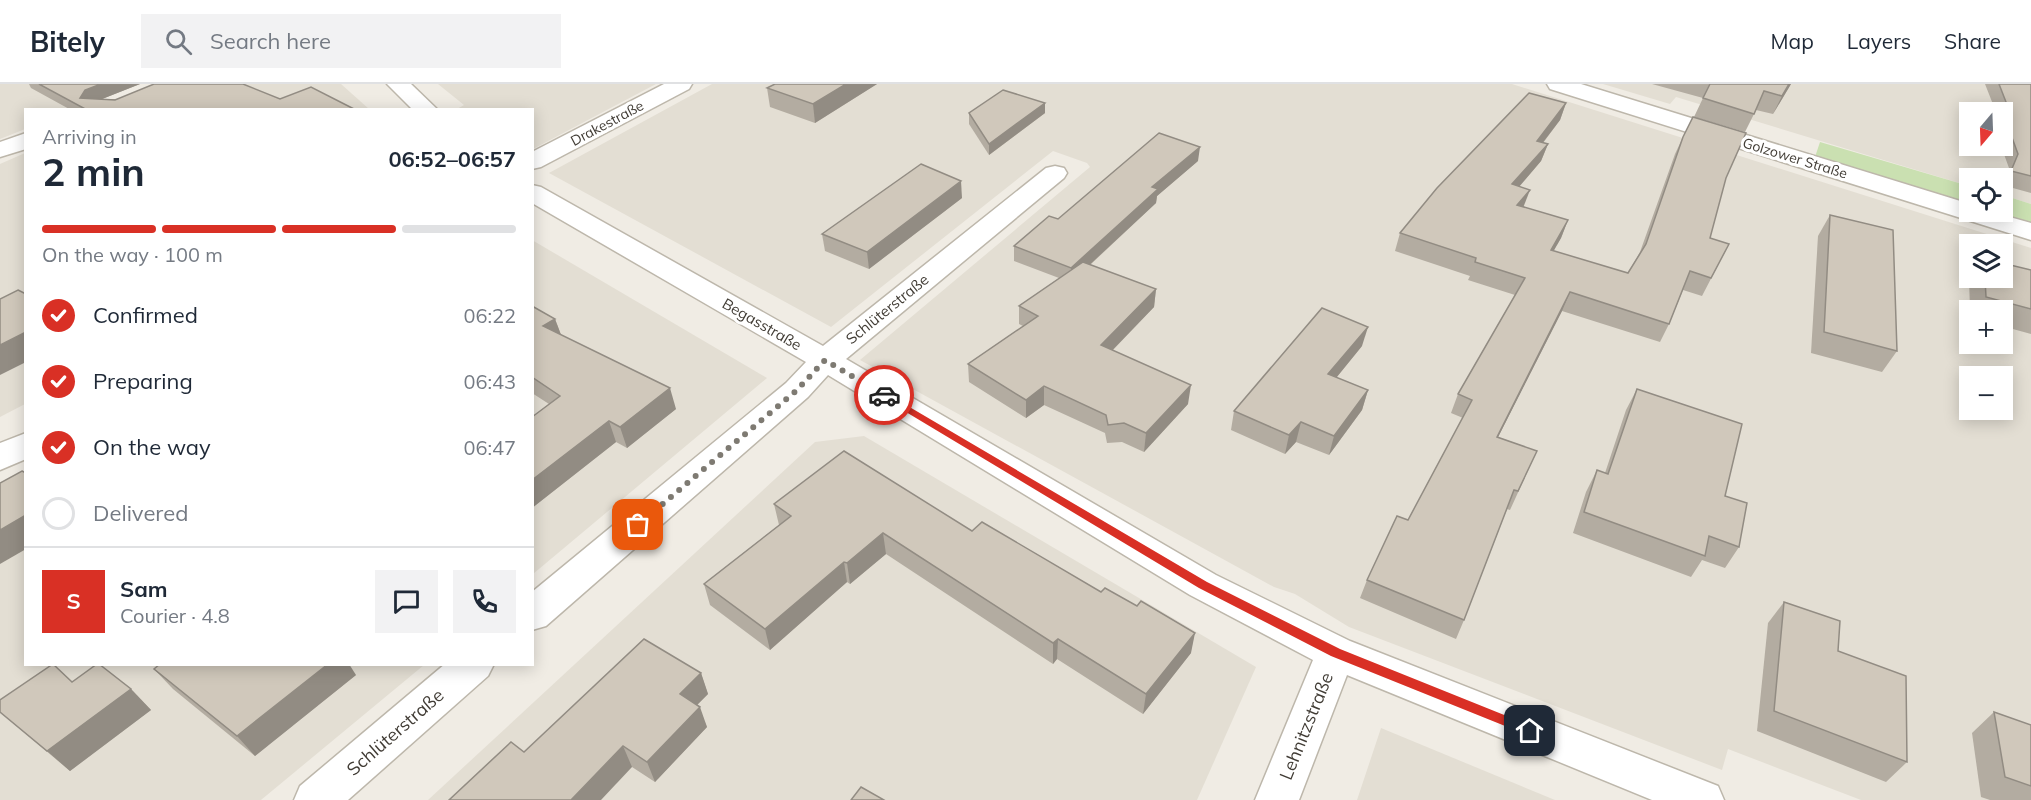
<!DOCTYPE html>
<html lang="en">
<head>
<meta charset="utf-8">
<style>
  :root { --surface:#fff; --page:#f2f2f3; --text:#1f2937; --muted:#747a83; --line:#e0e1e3; --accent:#d93025 }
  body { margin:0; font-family:Mulish,sans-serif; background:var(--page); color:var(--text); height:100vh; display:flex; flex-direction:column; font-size:22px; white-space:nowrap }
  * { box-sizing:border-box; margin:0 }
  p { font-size:20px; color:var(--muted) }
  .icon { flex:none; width:33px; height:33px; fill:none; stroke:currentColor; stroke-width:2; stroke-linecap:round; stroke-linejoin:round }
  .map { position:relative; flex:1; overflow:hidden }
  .details { position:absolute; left:24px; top:24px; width:510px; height:558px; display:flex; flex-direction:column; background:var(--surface); border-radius:0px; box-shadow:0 3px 15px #0003 }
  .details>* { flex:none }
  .needle { width:39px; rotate:199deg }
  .controls { position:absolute; left:1959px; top:18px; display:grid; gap:12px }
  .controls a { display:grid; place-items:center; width:54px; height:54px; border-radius:0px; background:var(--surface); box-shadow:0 3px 15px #0003; font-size:30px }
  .pin { position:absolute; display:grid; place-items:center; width:51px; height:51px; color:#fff; margin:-26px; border-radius:12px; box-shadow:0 3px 9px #0006 }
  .courier { position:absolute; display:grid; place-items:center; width:60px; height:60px; margin:-30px; border:4px solid #d93025; border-radius:50%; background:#fff; color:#222; box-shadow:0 2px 8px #0007 }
  .head em { font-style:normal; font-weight:700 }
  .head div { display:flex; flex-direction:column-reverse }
  .head { display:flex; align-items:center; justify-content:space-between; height:102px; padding:0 18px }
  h1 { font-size:39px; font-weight:700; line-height:45px }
  .bar { display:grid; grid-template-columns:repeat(4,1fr); gap:9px 6px; align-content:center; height:72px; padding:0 18px }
  .bar i { height:8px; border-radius:4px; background:var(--line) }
  .bar .selected { background:var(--accent) }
  .bar p { grid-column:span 4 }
  .line { display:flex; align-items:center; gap:15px; padding:0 18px; border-top:2px solid var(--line) }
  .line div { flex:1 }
  .round { display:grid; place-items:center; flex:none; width:63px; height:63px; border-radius:0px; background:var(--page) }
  ol { padding:0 18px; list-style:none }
  li { display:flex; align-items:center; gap:18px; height:66px }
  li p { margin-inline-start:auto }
  li .icon { padding:6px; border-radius:50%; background:var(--accent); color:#fff; stroke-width:4 }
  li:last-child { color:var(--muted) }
  li i { width:33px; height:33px; border:3px solid var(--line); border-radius:50% }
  header { display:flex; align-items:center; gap:36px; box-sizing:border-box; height:84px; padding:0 30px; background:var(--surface); border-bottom:2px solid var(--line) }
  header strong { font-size:28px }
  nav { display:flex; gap:33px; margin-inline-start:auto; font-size:21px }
  .search { width:420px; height:54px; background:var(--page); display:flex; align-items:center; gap:15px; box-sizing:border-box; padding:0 21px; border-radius:0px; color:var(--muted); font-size:22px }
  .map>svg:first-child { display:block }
  .residential { fill:#e3ded3; fill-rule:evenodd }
  .green { fill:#cae0b1 }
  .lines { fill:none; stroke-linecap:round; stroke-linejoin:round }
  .street-casing { stroke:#bdb7ab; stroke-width:3 }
  .street { fill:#fff; fill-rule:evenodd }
  .wall { fill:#b3aca1 }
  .shaded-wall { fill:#928c83 }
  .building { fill:#d0c8bb; stroke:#928c83; stroke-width:1.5 }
  .route { fill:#d93025 }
  .done { stroke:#7e7a72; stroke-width:6; stroke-dasharray:0 10.8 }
  .labels { text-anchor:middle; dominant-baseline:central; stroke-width:6; stroke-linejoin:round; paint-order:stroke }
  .far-street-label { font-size:14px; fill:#413c35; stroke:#fff }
  .street-label { font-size:15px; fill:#413c35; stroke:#fff }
  .near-street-label { font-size:18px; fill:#413c35; stroke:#fff }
</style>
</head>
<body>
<header>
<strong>Bitely</strong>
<div class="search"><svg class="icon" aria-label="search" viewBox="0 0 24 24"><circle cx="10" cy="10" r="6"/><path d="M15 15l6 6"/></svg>Search here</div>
<nav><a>Map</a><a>Layers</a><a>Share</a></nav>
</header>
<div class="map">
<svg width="2031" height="716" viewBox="0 0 2031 716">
  <rect width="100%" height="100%" fill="#f0ece4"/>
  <g class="residential">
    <polygon points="0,0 140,0 75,25 26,26 25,45 0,55"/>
    <polygon points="198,0 341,0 369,25 134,26"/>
    <polygon points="438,0 656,0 533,65 532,26 457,25 464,21"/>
    <path d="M712,0H1512L2031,164V716H1861L1728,665L1722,686L1349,543L1295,510L1274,503L860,276L1090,83L1087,79L1053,67L831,243L549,89ZM1970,160H2002V194H1970ZM1970,226H2002V260H1970ZM1970,292H2002V326H1970Z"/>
    <path d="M1603,0H2031V120L2003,111L2002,94H1970L1969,102L1676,13L1670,20ZM1970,28H2002V62H1970Z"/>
    <polygon points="25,69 25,320 0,333 0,80"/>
    <polygon points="532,156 767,294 533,490 532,490"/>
    <polygon points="864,352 1256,583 1197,716 428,716 815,358"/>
    <polygon points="25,390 26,580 424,581 261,716 0,716 0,404"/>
    <polygon points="1381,644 1555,716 1357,716"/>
  </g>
  <g class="green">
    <polygon points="1820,58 1969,102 1969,120 1815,73"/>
    <polygon points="2003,111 2031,120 2031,139 1993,128 2002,128"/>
  </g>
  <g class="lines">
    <defs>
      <g id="street">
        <polygon points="387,0 411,0 438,26 413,26"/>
        <polygon points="664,0 692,0 689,5 541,83 532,85 532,68"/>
        <polygon points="1547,0 1581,0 1970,120 1970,128 1992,128 2031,139 2031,156 1550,5"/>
        <polygon points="26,49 26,65 0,73 0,58"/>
        <polygon points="1055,82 1064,84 1067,89 1064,94 846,275 1216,491 1350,557 1718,702 1724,716 1652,716 1347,591 1299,716 1255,716 1313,576 1190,511 828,291 808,313 546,542 532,546 532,508 786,299 806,278 532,119 532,101 541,103 823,262 1046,84"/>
        <polygon points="26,349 26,375 0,386 0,359"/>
        <polygon points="445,580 494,580 488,592 348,716 294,716 300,702"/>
      </g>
    </defs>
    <use href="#street" class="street-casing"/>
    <use href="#street" class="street"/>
  </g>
  <g class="wall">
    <polygon points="29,0 140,0 102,15 280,15 357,26 71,26 31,4"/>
    <polygon points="877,0 815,39 770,23 767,4"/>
    <polygon points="1652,0 1791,0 1773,30 1756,26 1745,48 1694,33 1703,14"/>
    <polygon points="1985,0 2031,0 2031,109 2002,101 2002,98 2009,84 2001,62 2002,62 2002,28 1996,28"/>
    <polygon points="1566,19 1560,36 1543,59 1548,60 1541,77 1519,103 1523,123 1568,136 1561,154 1553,167 1628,189 1640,168 1675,70 1683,53 1726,94 1710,154 1729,160 1702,212 1683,206 1669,240 1660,258 1562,227 1498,353 1537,367 1510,426 1507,425 1464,536 1456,555 1360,514 1367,496 1408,436 1463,334 1451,329 1458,310 1515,211 1468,196 1470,192 1395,167 1400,149"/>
    <polygon points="969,29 1045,29 989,71 969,40"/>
    <polygon points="1198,77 1157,112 1156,119 1090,181 1156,205 1154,223 1112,267 1188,320 1144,368 1122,358 1107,359 1105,349 1044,321 1026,334 969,298 968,280 1023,242 1019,240 1019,222 1059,194 1014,177 1014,162 1058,135"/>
    <polygon points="962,114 869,185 825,167 822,150"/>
    <polygon points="1830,131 1897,267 1882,288 1811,269 1818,152"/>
    <polygon points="2031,186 2031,250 2002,242 2002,226 1970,226 1969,195 1970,194 2002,194"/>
    <polygon points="532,222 555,235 561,251 676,325 627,364 616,358 532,424 532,333 549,320 532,309"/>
    <polygon points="1362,262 1336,294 1368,306 1362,326 1329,371 1296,358 1285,370 1231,346 1234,327"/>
    <polygon points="1637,305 1725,412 1739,463 1725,484 1702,476 1691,493 1573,449 1586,408 1597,386 1605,389 1626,326"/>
    <polygon points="774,420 972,447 1191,569 1143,630 1057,575 1053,580 886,470 850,500 847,498 770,566 710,521 704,500 779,441"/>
    <polygon points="1784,518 1838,567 1907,678 1886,698 1757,647 1768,539"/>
    <polygon points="154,585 356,591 255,672 173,605"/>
    <polygon points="701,589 708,610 697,621 707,643 655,698 632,683 524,668"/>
    <polygon points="72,598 131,605 151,626 70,687 0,628"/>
    <polygon points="1994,628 2031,641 2031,716 1990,716 1981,713 1972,649"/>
  </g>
  <g class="shaded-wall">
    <polygon points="101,0 140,0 92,19 80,14 85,6"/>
    <polygon points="846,0 877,0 815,39 813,20"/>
    <polygon points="1789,0 1791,0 1773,30 1782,12"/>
    <polygon points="1045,19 1045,29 989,71 989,60"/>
    <polygon points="1566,19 1560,36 1531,74 1537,57"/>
    <polygon points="1548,60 1541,77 1506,118 1512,100"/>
    <polygon points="1200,63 1198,77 1157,112 1156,119 1071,198 1071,184 1152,103"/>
    <polygon points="961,97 962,114 869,185 867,168"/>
    <polygon points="1530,106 1523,124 1517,121"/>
    <polygon points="1568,136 1561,154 1544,184 1551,166"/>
    <polygon points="1156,205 1154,223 1099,280 1101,261"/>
    <polygon points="1570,208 1562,227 1489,371 1497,353"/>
    <polygon points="555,235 563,256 543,242"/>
    <polygon points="1368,243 1362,262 1323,310 1328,290"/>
    <polygon points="26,248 26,278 0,291 0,261"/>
    <polygon points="1191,301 1188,320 1144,368 1146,349"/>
    <polygon points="1044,302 1044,321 1026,334 1026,316"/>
    <polygon points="670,304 676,325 627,364 620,343"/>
    <polygon points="1368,306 1362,326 1329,371 1334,352"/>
    <polygon points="609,337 616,358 532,424 532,396"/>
    <polygon points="1301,338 1296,358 1285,370 1289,351"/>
    <polygon points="26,431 26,465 0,480 0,446"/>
    <polygon points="883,449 886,470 850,500 847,479"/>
    <polygon points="844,478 847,498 770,566 765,545"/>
    <polygon points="1195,549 1191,569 1143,630 1146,610"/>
    <polygon points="1058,555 1057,575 1053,580 1053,559"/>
    <polygon points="328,580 349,580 356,591 255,672 237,652"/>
    <polygon points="701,589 708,610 687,631 680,610"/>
    <polygon points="131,605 151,626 70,687 47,667"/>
    <polygon points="700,623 707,643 655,698 647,678"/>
    <polygon points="623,662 632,683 601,716 571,716"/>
  </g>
  <g class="building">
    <polygon points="39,0 101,0 85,6 80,14 115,16 154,0 243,0 280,15 311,3 356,26 87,26"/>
    <polygon points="775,0 846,0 813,20 767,4"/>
    <polygon points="1710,0 1789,0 1782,12 1764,7 1754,30 1703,14"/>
    <polygon points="1999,0 2031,0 2031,92 2011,87 2018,70 2003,29 2011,31"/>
    <polygon points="1003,6 1045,19 989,60 969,29"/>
    <polygon points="1529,9 1566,19 1537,57 1548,60 1512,100 1530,106 1517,121 1568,136 1551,166 1628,189 1646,160 1683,53 1693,33 1746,49 1726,94 1710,154 1729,160 1711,194 1690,187 1669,240 1570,208 1497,353 1537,367 1518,407 1514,406 1464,536 1367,496 1397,432 1408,436 1472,316 1458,310 1525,194 1475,178 1476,174 1400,149 1437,104"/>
    <polygon points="1159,49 1200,63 1152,103 1158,105 1071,184 1014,162 1049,132 1058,135"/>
    <polygon points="921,80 961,97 867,168 822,150"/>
    <polygon points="1830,131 1893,146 1897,267 1824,248"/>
    <polygon points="1083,178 1156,205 1101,261 1191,301 1146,349 1124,339 1108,341 1106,331 1044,302 1026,316 968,280 1038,232 1019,222"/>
    <polygon points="2002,179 2031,186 2031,225 1986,213 1985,194 2002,194"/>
    <polygon points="18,206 26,210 26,248 0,261 0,215"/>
    <polygon points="532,222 555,235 543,242 670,304 620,343 609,337 532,396 532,333 560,312 532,293"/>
    <polygon points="1322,224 1368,243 1328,290 1368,306 1334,352 1301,338 1289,351 1234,327"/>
    <polygon points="1637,305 1742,340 1725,412 1747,419 1739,463 1709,452 1705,472 1584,428 1597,386 1608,390"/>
    <polygon points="844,367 972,447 982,438 1101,508 1105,504 1137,522 1141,517 1195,549 1146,610 1058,555 1053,559 883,449 847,479 844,478 765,545 704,500 791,432 774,420"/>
    <polygon points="22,387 26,389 26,431 0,446 0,399"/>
    <polygon points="1784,518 1840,537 1838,567 1906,592 1907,678 1774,627"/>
    <polygon points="644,555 701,589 680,610 700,623 647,678 623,662 571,716 449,716 511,658 524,668"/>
    <polygon points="53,580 72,598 97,580 99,580 131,605 47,667 0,628 0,616"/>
    <polygon points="160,580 328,580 237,652 154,585"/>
    <polygon points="1994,628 2031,641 2031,702 2005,693"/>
    <polygon points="861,703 884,716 851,716"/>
  </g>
  <polygon class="route" points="884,308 1207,498 1340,565 1534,643 1536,647 1534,650 1525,650 1331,572 1199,504 881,313 881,309"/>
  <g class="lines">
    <polyline class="done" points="638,441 797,306 825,276 884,311"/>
  </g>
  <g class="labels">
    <g class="far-street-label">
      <text transform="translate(607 39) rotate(-28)">Drakestraße</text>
      <text transform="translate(1795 74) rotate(17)">Golzower Straße</text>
    </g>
    <g class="street-label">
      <text transform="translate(887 225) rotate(-39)">Schlüterstraße</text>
      <text transform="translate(762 240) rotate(30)">Begasstraße</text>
    </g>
    <g class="near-street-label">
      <text transform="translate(1306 642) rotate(-68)">Lehnitzstraße</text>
      <text transform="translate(395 648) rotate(-41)">Schlüterstraße</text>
    </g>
  </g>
</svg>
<div class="controls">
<a><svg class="needle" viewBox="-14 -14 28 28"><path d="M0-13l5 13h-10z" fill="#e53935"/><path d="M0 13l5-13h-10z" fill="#747a83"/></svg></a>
<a><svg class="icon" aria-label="locate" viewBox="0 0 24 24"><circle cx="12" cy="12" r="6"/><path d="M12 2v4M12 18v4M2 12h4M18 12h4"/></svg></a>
<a><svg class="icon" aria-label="layers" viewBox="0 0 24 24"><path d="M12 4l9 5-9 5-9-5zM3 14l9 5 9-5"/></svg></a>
<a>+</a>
<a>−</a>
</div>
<div class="pin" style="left:638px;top:441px;background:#ea580c"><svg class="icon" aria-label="bag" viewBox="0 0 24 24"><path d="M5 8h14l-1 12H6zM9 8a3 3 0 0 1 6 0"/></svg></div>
<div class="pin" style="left:1530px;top:647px;background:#1f2937"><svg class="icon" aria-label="home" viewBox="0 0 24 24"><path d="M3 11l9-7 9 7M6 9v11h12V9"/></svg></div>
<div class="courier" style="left:884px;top:311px"><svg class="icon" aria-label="car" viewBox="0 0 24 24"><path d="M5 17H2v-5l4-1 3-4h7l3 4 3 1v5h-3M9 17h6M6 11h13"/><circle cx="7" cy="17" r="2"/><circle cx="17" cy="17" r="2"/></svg></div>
<section class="details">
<div class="head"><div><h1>2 min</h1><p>Arriving in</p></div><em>06:52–06:57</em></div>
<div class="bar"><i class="selected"></i><i class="selected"></i><i class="selected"></i><i></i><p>On the way · 100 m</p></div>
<ol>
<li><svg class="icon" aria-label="check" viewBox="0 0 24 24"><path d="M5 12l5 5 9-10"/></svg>Confirmed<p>06:22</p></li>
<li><svg class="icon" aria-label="check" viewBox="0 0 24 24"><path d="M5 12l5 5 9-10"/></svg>Preparing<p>06:43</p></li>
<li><svg class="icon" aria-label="check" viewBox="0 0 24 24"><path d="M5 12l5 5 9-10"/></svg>On the way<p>06:47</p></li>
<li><i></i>Delivered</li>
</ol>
<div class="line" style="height:108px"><b class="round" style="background:var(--accent);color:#fff">S</b><div><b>Sam</b><p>Courier · 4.8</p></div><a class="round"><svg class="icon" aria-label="chat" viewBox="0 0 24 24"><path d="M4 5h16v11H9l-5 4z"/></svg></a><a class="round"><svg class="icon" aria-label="phone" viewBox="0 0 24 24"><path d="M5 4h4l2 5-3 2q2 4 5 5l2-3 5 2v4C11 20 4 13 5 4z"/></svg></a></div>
</section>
</div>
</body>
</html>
